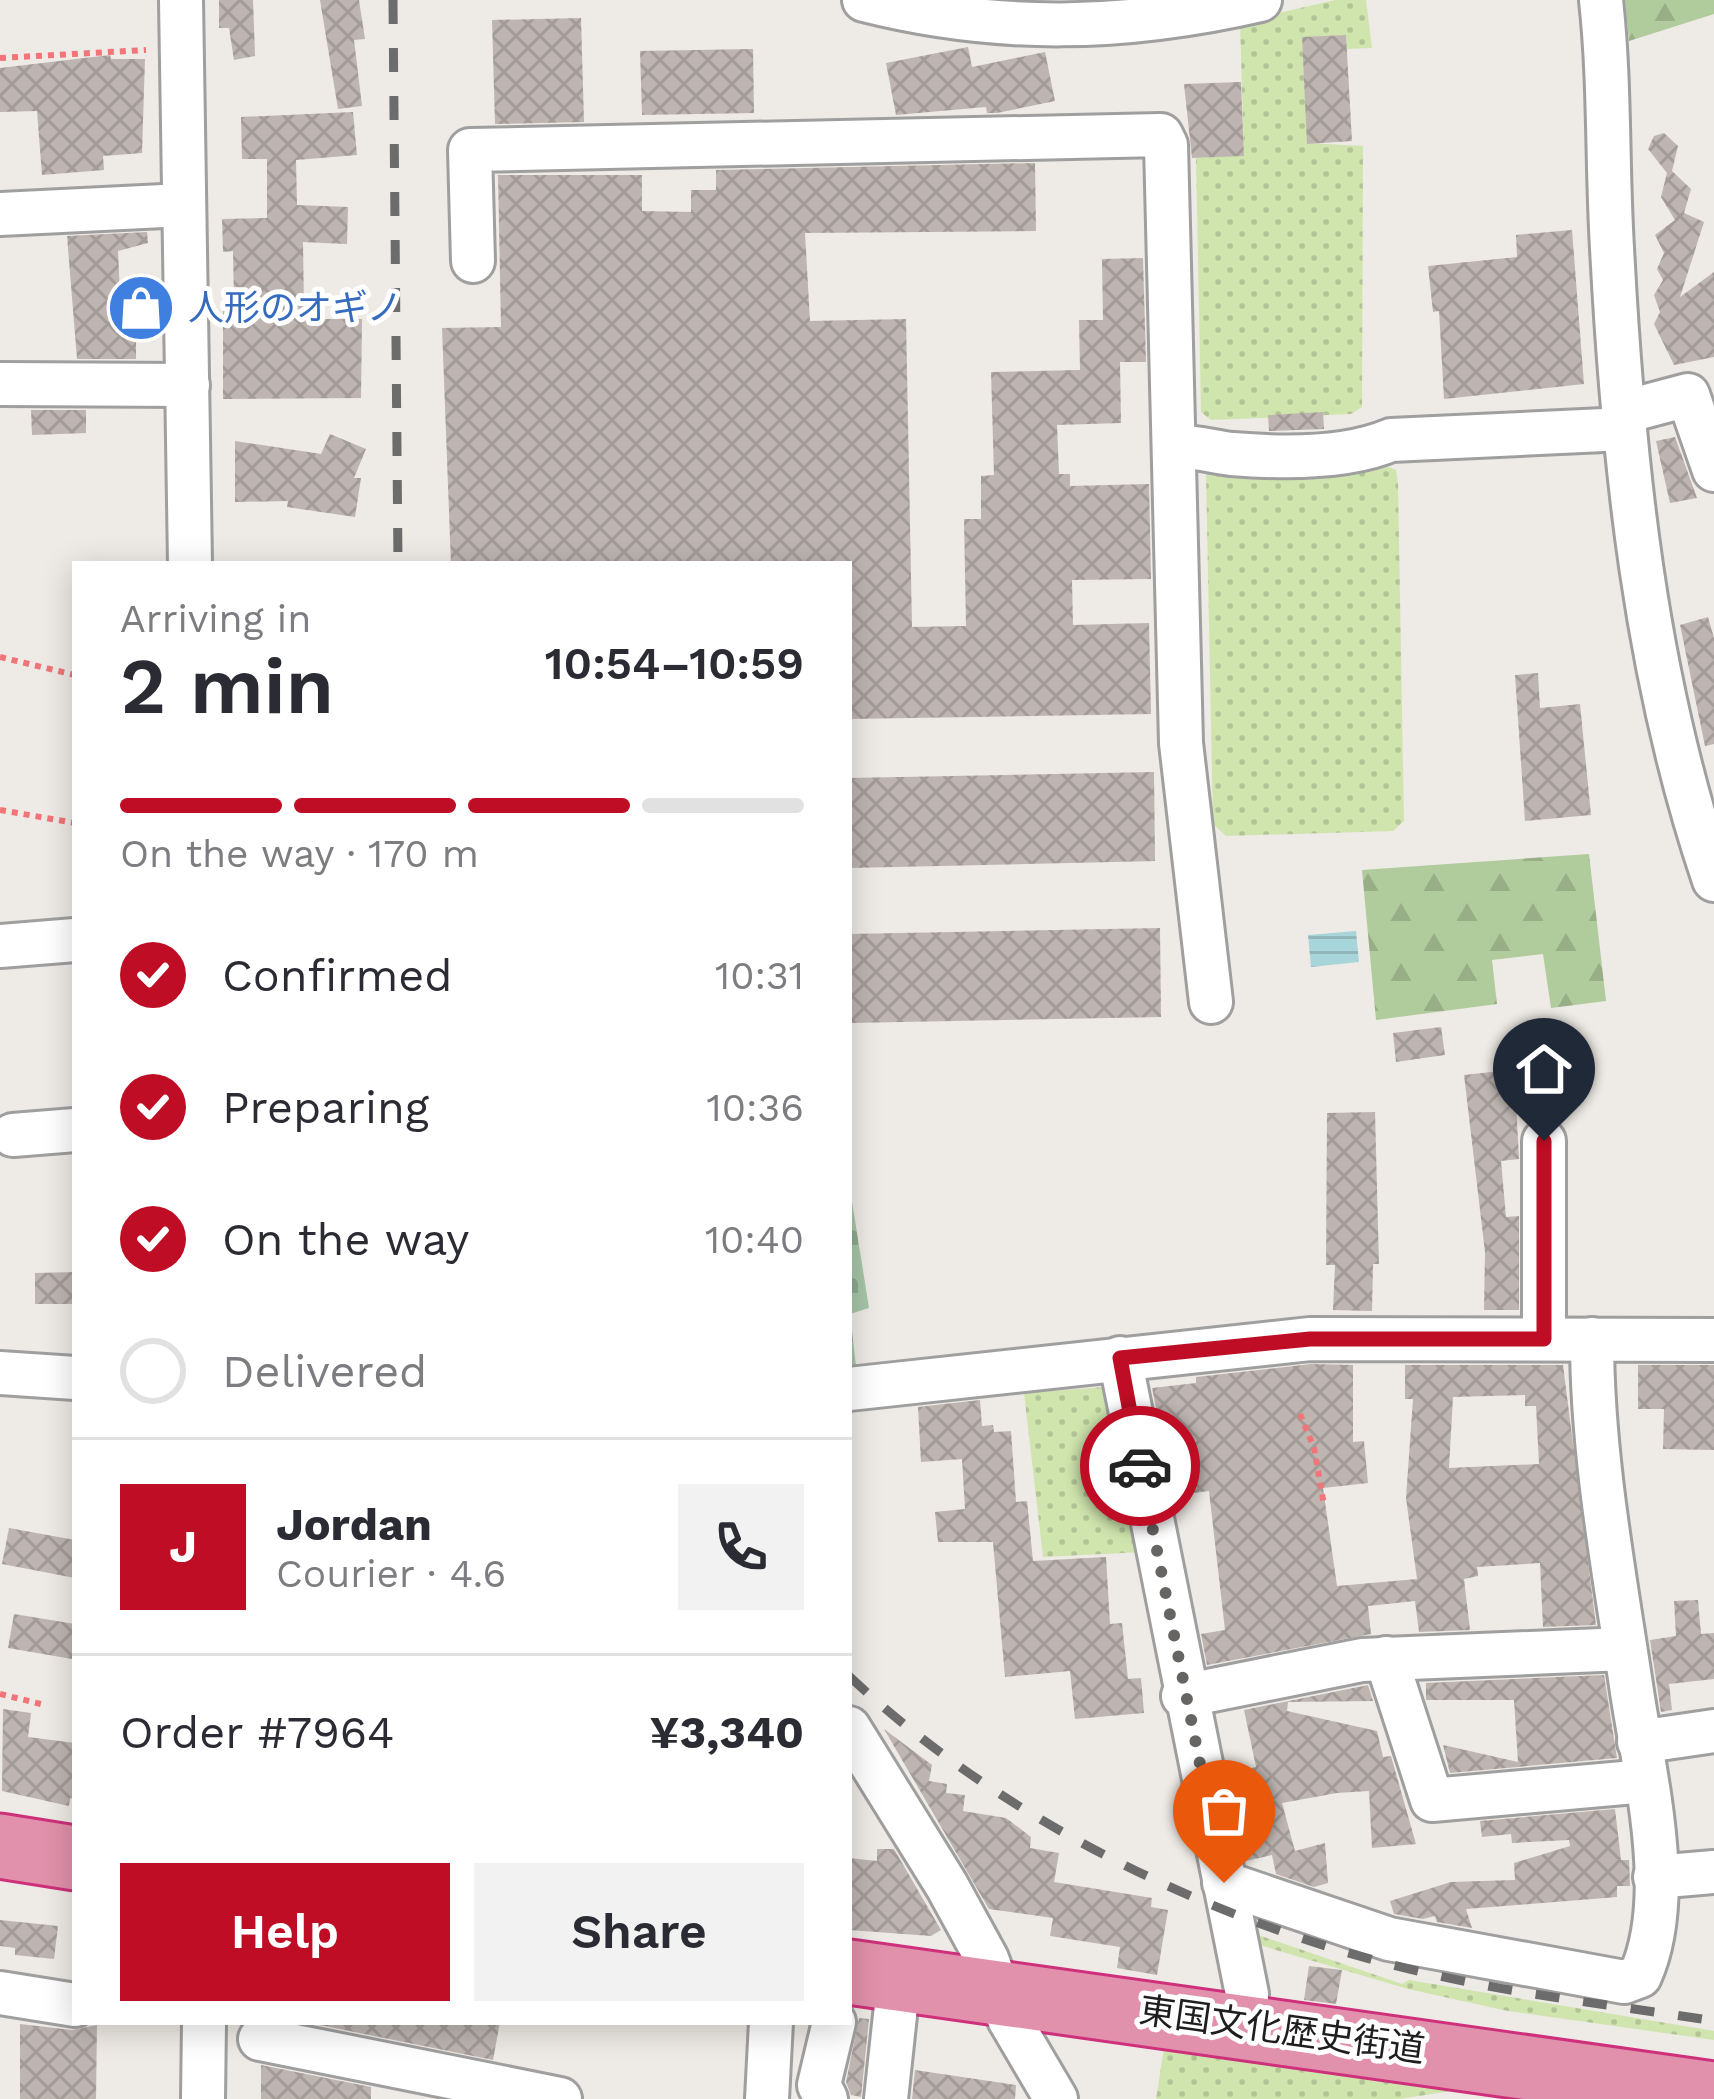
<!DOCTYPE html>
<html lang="en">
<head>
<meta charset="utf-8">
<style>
  :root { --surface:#fff; --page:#f2f2f3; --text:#2b2b33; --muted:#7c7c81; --line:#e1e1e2; --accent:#be0d25 }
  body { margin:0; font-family:"Work Sans","Noto Sans JP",sans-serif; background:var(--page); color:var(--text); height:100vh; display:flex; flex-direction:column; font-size:45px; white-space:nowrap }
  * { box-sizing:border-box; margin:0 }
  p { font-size:39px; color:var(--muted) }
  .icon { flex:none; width:66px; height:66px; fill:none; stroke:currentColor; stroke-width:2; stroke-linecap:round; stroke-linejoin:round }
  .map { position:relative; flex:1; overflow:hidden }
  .sheet { position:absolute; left:72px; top:561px; width:780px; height:1464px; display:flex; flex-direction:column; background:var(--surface); border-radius:0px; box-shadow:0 6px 30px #0003 }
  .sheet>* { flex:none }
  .pin { position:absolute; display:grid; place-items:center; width:102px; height:102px; color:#fff; margin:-123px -51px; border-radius:50% 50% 50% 0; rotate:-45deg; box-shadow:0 0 12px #0007 }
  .pin .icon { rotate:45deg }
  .courier { position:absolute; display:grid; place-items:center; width:120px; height:120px; margin:-60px; border:9px solid #be0d25; border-radius:50%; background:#fff; color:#222; box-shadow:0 3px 15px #0007 }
  .head em { font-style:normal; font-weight:600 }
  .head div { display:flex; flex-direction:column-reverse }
  .head { display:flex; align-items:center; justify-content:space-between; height:204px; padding:0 48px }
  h1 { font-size:78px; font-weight:600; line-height:90px }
  .bar { display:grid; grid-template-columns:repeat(4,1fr); gap:18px 12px; align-content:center; height:144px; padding:0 48px }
  .bar i { height:15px; border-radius:9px; background:var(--line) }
  .bar .selected { background:var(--accent) }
  .bar p { grid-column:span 4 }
  .line { display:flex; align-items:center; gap:30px; padding:0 48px; border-top:3px solid var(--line) }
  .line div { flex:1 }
  .round { display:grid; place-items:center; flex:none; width:126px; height:126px; border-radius:0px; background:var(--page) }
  ol { padding:0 48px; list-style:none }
  li { display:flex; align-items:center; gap:36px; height:132px }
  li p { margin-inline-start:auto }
  li .icon { padding:12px; border-radius:50%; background:var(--accent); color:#fff; stroke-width:4 }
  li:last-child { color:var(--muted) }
  li i { width:66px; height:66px; border:6px solid var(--line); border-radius:50% }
  .action { display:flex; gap:24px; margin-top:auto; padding:24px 48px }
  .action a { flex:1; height:138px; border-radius:0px; background:var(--accent); color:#fff; font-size:48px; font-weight:600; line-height:138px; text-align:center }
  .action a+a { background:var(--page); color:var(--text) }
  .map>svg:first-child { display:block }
  .grass { fill:url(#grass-dots) }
  .forest { fill:url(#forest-firs) }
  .cemetery { fill:url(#cemetery-stones) }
  .water { fill:url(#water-rules) }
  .building { fill:url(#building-cross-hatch); fill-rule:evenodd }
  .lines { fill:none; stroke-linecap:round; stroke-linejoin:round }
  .minor-casing { stroke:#9f9f9f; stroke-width:48 }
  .highway-casing { stroke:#ce307b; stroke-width:69 }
  .path { stroke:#f07478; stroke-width:6; stroke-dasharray:6 6; stroke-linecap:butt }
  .minor { stroke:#fff; stroke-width:42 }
  .highway { stroke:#e191ab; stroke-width:63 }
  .rail { stroke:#6c6c6c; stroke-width:9; stroke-dasharray:24 24; stroke-linecap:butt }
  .done { stroke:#676564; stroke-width:12; stroke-dasharray:0 21.6 }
  .route { stroke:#be0d25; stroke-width:15 }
  .labels { text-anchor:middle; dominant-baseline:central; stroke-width:10; stroke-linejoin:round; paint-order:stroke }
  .shop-label { font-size:36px; fill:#366cbe; stroke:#fff; text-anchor:start }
  .street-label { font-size:36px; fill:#1e1e1e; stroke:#fff }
</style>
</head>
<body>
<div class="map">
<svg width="1714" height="2099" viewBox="0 0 1714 2099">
  <defs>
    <pattern id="grass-dots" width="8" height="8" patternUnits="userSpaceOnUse" patternTransform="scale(3)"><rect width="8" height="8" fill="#d0e5ae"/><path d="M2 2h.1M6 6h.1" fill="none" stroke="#b2c495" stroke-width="1.8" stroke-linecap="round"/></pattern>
    <pattern id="forest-firs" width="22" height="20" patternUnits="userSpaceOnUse" patternTransform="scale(3)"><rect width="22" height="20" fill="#b0cb9c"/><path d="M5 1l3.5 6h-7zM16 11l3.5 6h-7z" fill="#97ae86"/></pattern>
    <pattern id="cemetery-stones" width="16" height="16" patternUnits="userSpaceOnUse" patternTransform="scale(3)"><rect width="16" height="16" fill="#a7c6a8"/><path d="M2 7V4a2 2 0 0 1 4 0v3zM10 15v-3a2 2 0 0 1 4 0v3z" fill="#8faa90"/></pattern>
    <pattern id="water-rules" width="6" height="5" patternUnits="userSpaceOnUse" patternTransform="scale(3)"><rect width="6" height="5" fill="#a8d5d9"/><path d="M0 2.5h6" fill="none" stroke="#90b6ba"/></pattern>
    <pattern id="building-cross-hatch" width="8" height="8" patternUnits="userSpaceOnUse" patternTransform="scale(3)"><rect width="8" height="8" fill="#beb5b1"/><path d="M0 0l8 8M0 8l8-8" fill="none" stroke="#a39b98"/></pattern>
  </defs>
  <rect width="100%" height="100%" fill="#eeeae5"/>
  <g class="grass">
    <polygon points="1335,0 1366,0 1372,48 1347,49 1346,35 1302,38 1308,143 1363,146 1362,407 1351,414 1211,420 1201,412 1196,158 1244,155 1240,22"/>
    <polygon points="1383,465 1396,470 1398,484 1404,821 1393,831 1226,836 1213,824 1206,473 1217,467"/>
    <polygon points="1105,1387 1144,1552 1043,1557 1024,1393"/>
    <polygon points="1255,1934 1402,1984 1409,1980 1714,2031 1714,2040 1508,2011 1408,1989 1249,1942"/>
    <polygon points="1165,2042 1471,2088 1399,2099 1156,2099"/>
  </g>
  <g class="forest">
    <polygon points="1625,0 1714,0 1714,14 1629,41"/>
    <polygon points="1589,854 1606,1001 1551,1008 1543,954 1492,960 1497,1004 1376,1020 1362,870"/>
  </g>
  <polygon class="cemetery" points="850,1189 869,1308 850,1314 857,1375 849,1376"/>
  <polygon class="water" points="1356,931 1359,962 1311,967 1308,935"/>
  <g class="building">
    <polygon points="219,0 253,0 255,56 234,60 229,28 219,28"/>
    <polygon points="320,0 359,0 365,39 354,40 362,106 338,109"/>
    <polygon points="581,18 584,122 495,124 492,20"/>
    <polygon points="1346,35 1352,141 1307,144 1302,37"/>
    <polygon points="968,47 972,67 1045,52 1055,101 997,113 987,113 986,107 896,115 886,63"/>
    <polygon points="753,49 754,113 642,115 640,51"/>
    <polygon points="110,55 111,59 145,59 142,153 103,156 104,170 42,175 37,111 0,112 0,68"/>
    <polygon points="1241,82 1244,156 1192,158 1184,84"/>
    <polygon points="353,112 357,155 296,160 297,205 348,207 347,244 303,242 304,311 311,311 311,319 362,319 361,398 223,399 223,301 234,301 233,251 223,252 222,219 267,218 267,159 242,159 241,117"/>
    <polygon points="1664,133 1678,146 1672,171 1691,189 1684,213 1704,222 1680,297 1714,272 1714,357 1674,365 1654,324 1660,312 1654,295 1663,280 1657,269 1664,253 1655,235 1675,220 1661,197 1667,173 1648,149 1654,136"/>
    <polygon points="1035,163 1036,231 805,233 810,321 906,319 912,627 966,626 964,519 981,519 981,476 994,475 991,372 1080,370 1079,320 1103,320 1102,259 1143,258 1146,362 1120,362 1121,423 1057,425 1059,474 1070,474 1070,486 1149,484 1151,579 1072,580 1073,625 1149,623 1151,714 849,719 849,564 451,564 442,328 501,327 498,175 642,175 642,211 691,212 691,190 716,190 716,170"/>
    <polygon points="1572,230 1584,384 1444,399 1439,311 1433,312 1428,266 1517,257 1516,235"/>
    <polygon points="147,232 148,243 118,251 120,294 150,294 149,323 136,323 136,359 77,359 67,236"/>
    <polygon points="31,410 86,410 86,433 32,435"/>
    <polygon points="1323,412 1324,429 1269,431 1268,415"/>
    <polygon points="330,434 366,449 354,478 361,478 355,517 287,507 288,501 235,502 235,441 321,454"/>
    <polygon points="1675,437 1697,498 1670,503 1656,441"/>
    <polygon points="1708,617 1714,638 1714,744 1705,746 1680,625"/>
    <polygon points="1538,673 1540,708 1580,704 1591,815 1525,821 1515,675"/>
    <polygon points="1154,772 1155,861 849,868 849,778"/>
    <polygon points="1160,928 1161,1017 849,1023 849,934"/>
    <polygon points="1441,1027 1445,1055 1396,1062 1393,1033"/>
    <polygon points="1564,1064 1567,1093 1516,1102 1519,1159 1501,1161 1506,1217 1519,1216 1519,1310 1484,1310 1485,1252 1464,1075"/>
    <polygon points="1375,1112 1379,1264 1373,1264 1372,1311 1333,1310 1335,1265 1326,1265 1327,1113"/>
    <polygon points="75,1272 75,1304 35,1304 35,1273"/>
    <path d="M1311,1364L1353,1365V1442L1364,1441L1368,1483L1323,1488L1337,1586L1417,1579L1406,1498L1413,1399H1405V1365H1563L1596,1625L1543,1627L1540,1563L1477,1567L1478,1576L1464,1579L1470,1630L1419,1632L1415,1601L1368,1606L1371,1634L1207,1665L1201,1634L1225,1630L1209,1491L1194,1493L1192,1474L1170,1476L1152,1388L1196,1383V1377ZM1525,1395V1406H1536L1539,1464L1449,1468L1453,1397Z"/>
    <polygon points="1638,1365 1714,1365 1714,1450 1663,1449 1664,1409 1638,1409"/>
    <polygon points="980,1400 982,1426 993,1425 994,1432 1011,1431 1016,1502 1027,1501 1033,1561 1106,1557 1110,1624 1122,1623 1128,1679 1141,1678 1144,1713 1075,1719 1070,1671 1005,1677 993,1542 938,1542 935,1512 965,1509 962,1459 921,1462 918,1407"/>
    <polygon points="9,1528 75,1540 75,1578 2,1564"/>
    <polygon points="1698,1600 1701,1634 1714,1633 1714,1679 1669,1684 1672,1710 1661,1712 1650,1640 1676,1636 1674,1601"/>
    <polygon points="14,1614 75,1624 72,1659 8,1648"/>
    <polygon points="1604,1675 1617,1758 1450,1773 1443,1745 1518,1762 1514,1700 1426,1700 1426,1683"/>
    <polygon points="1368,1685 1373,1701 1288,1702 1287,1711 1377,1731 1383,1757 1391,1756 1416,1844 1372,1848 1369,1791 1337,1793 1282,1803 1295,1851 1325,1843 1328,1883 1314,1887 1276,1874 1272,1855 1246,1861 1229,1773 1256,1767 1244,1710"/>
    <polygon points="3,1709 31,1713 28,1737 75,1743 75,1799 70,1798 69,1806 2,1791"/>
    <polygon points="884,1729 932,1765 929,1781 947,1784 946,1793 965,1795 963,1811 1006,1818 1031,1837 1030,1848 1059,1853 1054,1882 1152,1898 1151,1907 1168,1910 1157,1975 1117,1968 1120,1947 1050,1936 1053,1918 989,1909"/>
    <polygon points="1615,1809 1621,1860 1629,1860 1630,1886 1617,1886 1617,1897 1466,1909 1472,1928 1437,1922 1435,1916 1423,1919 1394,1914 1390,1901 1451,1882 1515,1880 1514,1863 1570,1846 1569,1840 1512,1843 1511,1834 1482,1837 1480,1821"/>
    <polygon points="877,1849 894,1849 941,1930 931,1936 849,1930 849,1858 877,1861"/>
    <polygon points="0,1920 58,1926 54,1959 15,1955 15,1948 0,1946"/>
    <polygon points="1309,1966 1342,1970 1336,2004 1304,2000"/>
    <polygon points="859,2018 869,2019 861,2097 851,2095 846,2082"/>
    <polygon points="305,2022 500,2022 493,2060"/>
    <polygon points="20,2024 72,2030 97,2025 96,2099 20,2099"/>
    <polygon points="261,2065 371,2087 371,2099 261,2099"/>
    <polygon points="915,2070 1016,2085 1015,2099 912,2099"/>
  </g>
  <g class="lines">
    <defs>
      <g id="minor">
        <polyline points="181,0 190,564"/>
        <path d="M864,0C998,34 1125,31 1260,0"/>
        <path d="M1601,0C1610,82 1607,165 1612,248C1623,460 1645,677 1714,880"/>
        <polyline points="0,214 184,205"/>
        <polyline points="473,261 470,150 1161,135 1166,145 1181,743 1211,1002"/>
        <polyline points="0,384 188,385"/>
        <polyline points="1624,412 1688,395 1714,470"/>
        <path d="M1176,447C1197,446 1212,452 1232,454C1281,458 1346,459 1391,440L1625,429"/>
        <polyline points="0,946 75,940"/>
        <polyline points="13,1135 75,1130"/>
        <polyline points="1544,1141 1544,1339"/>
        <polyline points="1120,1358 1247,1994 1246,2024"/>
        <polyline points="0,1373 75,1378"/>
        <polyline points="849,1389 1310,1339 1714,1340"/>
        <polyline points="1386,1658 1432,1800 1646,1781"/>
        <polyline points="1183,1696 1362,1660 1625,1649"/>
        <polyline points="849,1728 947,1886 987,1959 1009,2019 1056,2099"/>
        <polyline points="1639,1742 1714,1731"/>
        <polyline points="1655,1877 1714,1872"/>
        <path d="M1224,1883L1389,1939L1624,1982L1640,1976C1677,1895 1643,1770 1631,1685C1614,1572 1592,1454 1592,1339"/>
        <polyline points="0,1993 75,2005"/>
        <polyline points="260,2039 560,2099"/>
        <polyline points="203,2099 204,2022"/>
        <polyline points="767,2099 771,2022"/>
        <polyline points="826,2099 819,2085 834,2022"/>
        <polyline points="886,2099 899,1978"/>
      </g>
      <g id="highway">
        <polyline points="0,1846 75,1858"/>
        <polyline points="849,1972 1714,2094"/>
      </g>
    </defs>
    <use href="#minor" class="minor-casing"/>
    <use href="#highway" class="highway-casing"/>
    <g class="path">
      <polyline points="0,58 146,50"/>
      <polyline points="0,657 75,675"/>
      <polyline points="0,810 75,823"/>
      <polyline points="1300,1414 1314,1448 1324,1505"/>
      <polyline points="0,1694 45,1705"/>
    </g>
    <use href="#minor" class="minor"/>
    <use href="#highway" class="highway"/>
    <g class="rail">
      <polyline points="393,0 398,564"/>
      <path d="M849,1676C1007,1825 1225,1929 1435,1975C1527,1996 1621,2006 1714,2021"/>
    </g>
  </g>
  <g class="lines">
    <polyline class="done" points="1140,1466 1224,1883"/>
    <polyline class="route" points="1140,1466 1120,1358 1310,1339 1544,1339 1544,1141"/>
  </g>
  <defs>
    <symbol id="shop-disc" viewBox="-11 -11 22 22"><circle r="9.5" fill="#3f7fe0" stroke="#fff"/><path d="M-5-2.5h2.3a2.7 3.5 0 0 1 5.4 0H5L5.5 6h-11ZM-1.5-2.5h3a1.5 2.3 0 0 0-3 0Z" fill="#fff"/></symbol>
  </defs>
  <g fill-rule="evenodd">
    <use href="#shop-disc" x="103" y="270" width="76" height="76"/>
  </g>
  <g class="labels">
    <g class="shop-label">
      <text x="188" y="308">人形のオギノ</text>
    </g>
    <g class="street-label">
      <text transform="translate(1282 2030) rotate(8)">東国文化歴史街道</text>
    </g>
  </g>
</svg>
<div class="pin" style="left:1224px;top:1883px;background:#ea580c"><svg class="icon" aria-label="bag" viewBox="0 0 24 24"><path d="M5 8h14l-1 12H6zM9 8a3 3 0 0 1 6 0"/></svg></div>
<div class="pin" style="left:1544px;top:1141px;background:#1f2937"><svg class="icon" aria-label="home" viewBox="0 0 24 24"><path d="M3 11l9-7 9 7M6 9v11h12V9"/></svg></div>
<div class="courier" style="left:1140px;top:1466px"><svg class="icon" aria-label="car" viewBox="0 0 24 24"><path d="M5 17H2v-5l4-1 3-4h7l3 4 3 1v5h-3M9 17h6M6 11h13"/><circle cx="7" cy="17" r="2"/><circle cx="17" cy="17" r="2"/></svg></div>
<section class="sheet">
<div class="head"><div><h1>2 min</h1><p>Arriving in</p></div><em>10:54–10:59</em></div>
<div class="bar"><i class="selected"></i><i class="selected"></i><i class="selected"></i><i></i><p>On the way · 170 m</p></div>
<ol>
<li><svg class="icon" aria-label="check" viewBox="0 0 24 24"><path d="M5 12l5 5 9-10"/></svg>Confirmed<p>10:31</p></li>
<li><svg class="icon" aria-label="check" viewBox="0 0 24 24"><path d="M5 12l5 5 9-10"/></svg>Preparing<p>10:36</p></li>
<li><svg class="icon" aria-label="check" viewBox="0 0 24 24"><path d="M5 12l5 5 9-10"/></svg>On the way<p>10:40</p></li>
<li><i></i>Delivered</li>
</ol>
<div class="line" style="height:216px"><b class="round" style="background:var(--accent);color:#fff">J</b><div><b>Jordan</b><p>Courier · 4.6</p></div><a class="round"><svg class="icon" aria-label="phone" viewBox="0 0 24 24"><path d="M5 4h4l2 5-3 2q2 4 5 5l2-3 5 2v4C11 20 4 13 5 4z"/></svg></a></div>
<div class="line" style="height:156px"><div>Order #7964</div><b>¥3,340</b></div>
<div class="action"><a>Help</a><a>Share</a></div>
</section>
</div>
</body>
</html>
